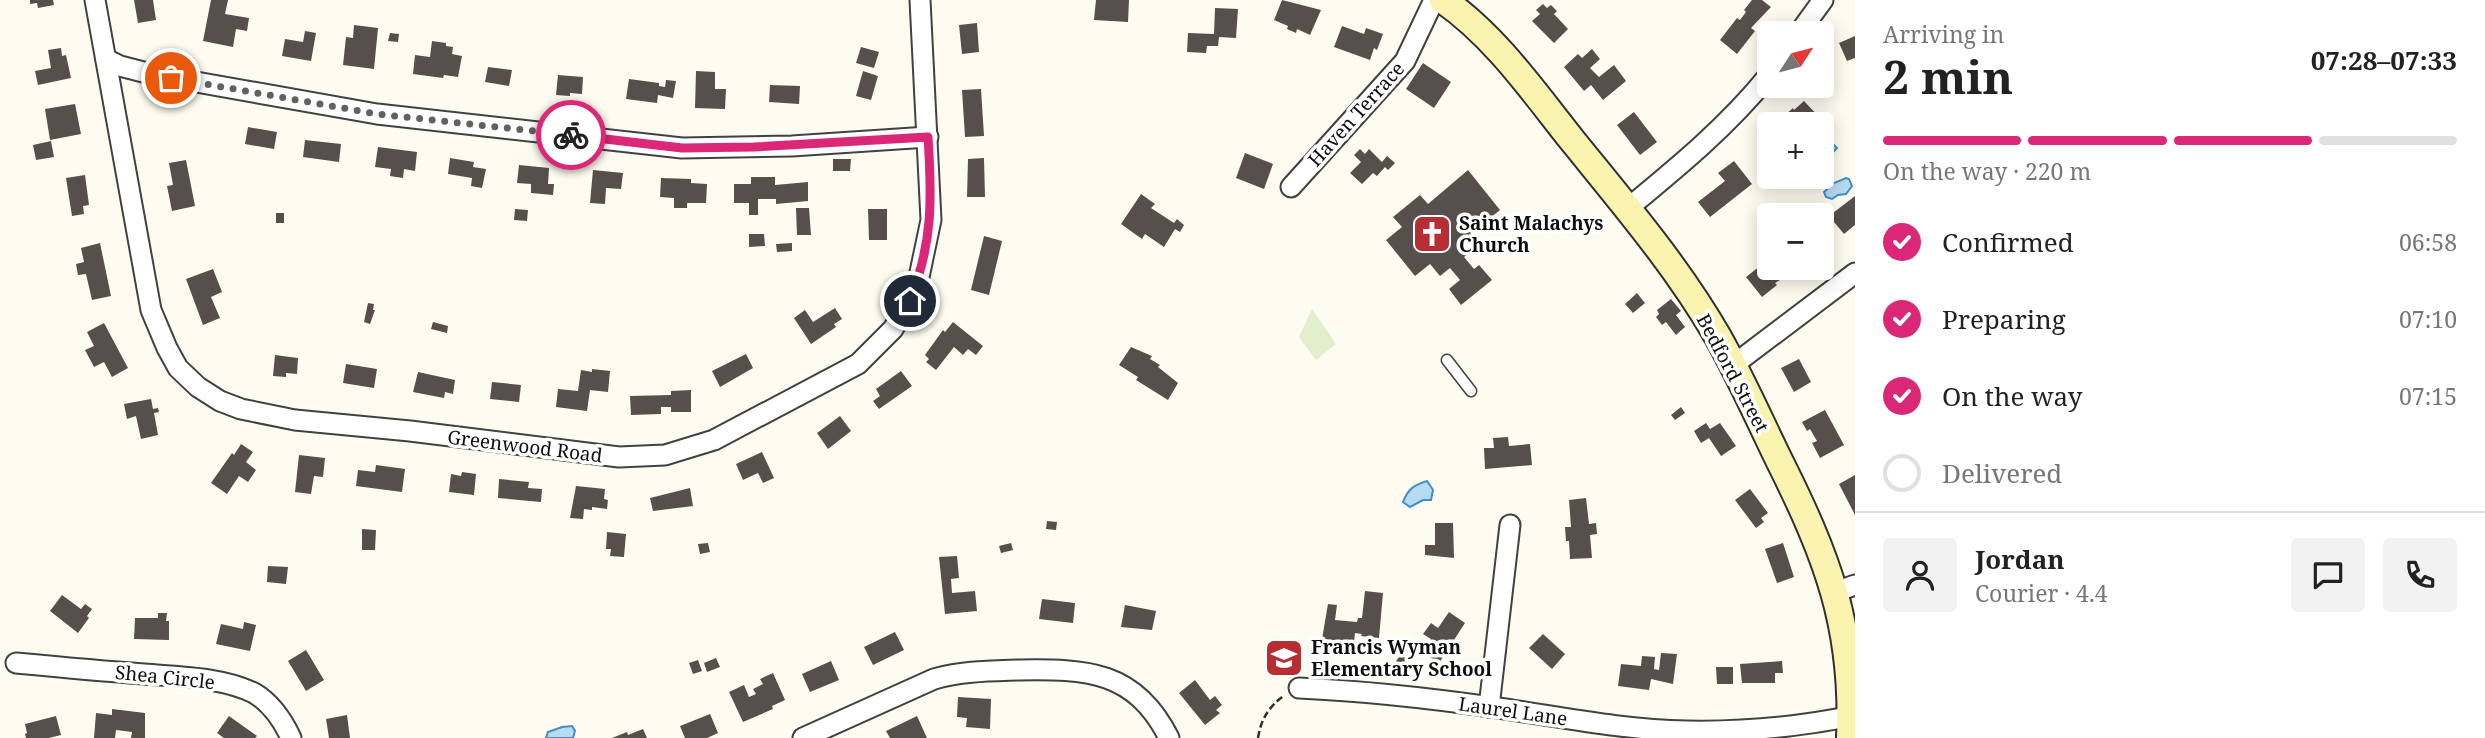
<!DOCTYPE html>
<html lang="en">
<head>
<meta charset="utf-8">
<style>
  :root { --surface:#fff; --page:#f2f2f2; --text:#222; --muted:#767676; --line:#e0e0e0; --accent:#db2777 }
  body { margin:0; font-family:"Noto Serif",serif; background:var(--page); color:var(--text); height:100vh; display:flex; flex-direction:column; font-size:26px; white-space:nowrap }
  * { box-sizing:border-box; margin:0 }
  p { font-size:23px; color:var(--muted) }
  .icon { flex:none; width:38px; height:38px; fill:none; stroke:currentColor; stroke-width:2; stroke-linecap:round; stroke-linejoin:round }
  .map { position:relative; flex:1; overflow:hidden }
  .side { display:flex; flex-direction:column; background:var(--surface); width:630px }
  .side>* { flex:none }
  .needle { width:46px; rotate:54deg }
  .fabs { position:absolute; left:1757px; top:21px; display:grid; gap:14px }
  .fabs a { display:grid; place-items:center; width:77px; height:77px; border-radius:7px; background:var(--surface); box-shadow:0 4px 18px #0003; font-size:35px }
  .pin { position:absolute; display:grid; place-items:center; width:60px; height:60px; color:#fff; margin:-30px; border:4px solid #fff; border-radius:50%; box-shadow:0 2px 7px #0007 }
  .courier { position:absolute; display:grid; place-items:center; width:70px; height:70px; margin:-35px; border:5px solid #db2777; border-radius:50%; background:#fff; color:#222; box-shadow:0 2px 9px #0007 }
  .head em { font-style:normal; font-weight:700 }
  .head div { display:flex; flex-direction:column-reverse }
  .head { display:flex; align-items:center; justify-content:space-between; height:119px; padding:0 28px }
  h1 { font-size:46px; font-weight:700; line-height:52px }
  .bar { display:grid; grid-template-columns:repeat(4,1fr); gap:10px 7px; align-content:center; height:84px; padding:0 28px }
  .bar i { height:9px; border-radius:5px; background:var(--line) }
  .bar .active { background:var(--accent) }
  .bar p { grid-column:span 4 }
  .line { display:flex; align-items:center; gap:18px; padding:0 28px; border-top:2px solid var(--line) }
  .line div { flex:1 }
  .round { display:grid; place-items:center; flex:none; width:74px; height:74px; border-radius:7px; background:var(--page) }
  ol { padding:0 28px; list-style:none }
  li { display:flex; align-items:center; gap:21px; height:77px }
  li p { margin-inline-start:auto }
  li .icon { padding:7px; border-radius:50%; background:var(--accent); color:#fff; stroke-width:4 }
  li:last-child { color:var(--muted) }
  li i { width:38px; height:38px; border:4px solid var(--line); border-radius:50% }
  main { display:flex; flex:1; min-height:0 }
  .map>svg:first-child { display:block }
  .pitch { fill:#e2efcc }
  .water { fill:#b7dbf3; stroke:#428fc5; stroke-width:2 }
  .building { fill:#564f4b }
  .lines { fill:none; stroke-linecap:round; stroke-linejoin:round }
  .lane-casing { stroke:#414141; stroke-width:13 }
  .street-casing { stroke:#414141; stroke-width:23 }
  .secondary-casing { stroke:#303030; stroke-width:30 }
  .path { stroke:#303030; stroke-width:2.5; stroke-dasharray:7 3.5; stroke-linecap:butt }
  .lane { stroke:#fff; stroke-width:10 }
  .street { stroke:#fff; stroke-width:19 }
  .secondary { stroke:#faf3af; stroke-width:26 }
  .done { stroke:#62615d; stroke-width:7; stroke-dasharray:0 12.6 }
  .route { stroke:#db2777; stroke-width:9 }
  .labels { text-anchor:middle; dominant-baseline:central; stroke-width:7; stroke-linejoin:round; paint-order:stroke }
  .street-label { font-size:19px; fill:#0e0e0e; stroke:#fff }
  .poi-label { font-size:19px; font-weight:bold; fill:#0e0e0e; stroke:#fff; text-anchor:start }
</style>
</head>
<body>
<main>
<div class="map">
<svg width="1855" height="738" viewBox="0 0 1855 738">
  <rect width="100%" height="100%" fill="#fefcf0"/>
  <polygon class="pitch" points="1312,309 1336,344 1316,360 1299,337"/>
  <g class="water">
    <polygon points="1827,138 1837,148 1822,164 1822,143"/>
    <polygon points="1846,178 1849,179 1852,186 1846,194 1838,195 1832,199 1826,197 1824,192 1834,183"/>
    <path d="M1427,481L1433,490L1431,500H1423L1410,507L1403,502C1408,489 1414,485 1427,481Z"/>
    <polygon points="572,726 575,731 573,738 546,738 548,732 562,727"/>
  </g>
  <g class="building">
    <polygon points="30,0 53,0 54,5 38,8 37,3 30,4"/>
    <polygon points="134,0 153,0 156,20 138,23"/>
    <polygon points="211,0 228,0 225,14 249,18 247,31 236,29 233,47 203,41"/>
    <polygon points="1096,0 1129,0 1128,22 1094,20"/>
    <polygon points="1282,0 1321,10 1310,35 1297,29 1296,33 1287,29 1288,26 1274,20"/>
    <polygon points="1752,0 1762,0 1771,7 1751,28 1755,31 1737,54 1720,40 1737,18 1740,20 1746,12 1744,10"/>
    <polygon points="1543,4 1547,8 1551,5 1557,11 1554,14 1568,29 1554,43 1532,21 1540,14 1536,10"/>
    <polygon points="1215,8 1238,9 1236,38 1219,37 1218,46 1207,46 1206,53 1187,52 1188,33 1214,34"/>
    <polygon points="977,23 979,52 962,54 959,25"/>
    <polygon points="354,25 378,28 374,69 343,65 346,37 353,38"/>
    <polygon points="1342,26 1364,34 1366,28 1383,34 1377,50 1374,48 1370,60 1334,47"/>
    <polygon points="305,31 316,33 311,61 282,56 285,39 303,42"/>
    <polygon points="390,33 399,34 398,42 388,41"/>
    <polygon points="1855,36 1855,58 1847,61 1839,43"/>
    <polygon points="432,41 446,43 446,46 453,47 452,54 462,56 458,77 444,75 443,78 413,74 415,55 430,57"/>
    <polygon points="861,47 879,52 874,68 856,63"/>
    <polygon points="61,48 62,56 66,55 71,78 38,85 35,71 51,68 48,50"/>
    <polygon points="1592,49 1600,59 1590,68 1599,77 1614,65 1626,81 1603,100 1591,85 1584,91 1564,67 1578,54 1582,58"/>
    <polygon points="1423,63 1451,82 1434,108 1406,89"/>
    <polygon points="488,67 512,70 509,86 485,82"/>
    <polygon points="696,71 715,72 715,89 726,89 725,109 695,108"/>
    <polygon points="863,71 878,76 871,100 856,96"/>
    <polygon points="558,75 583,77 582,94 570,93 570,96 556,95"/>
    <polygon points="629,79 659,83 659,86 665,87 666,80 676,81 673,98 658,95 657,103 626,99"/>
    <polygon points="770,85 800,86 799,104 769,102"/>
    <polygon points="981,89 984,136 965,137 962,90"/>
    <polygon points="1804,101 1823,121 1819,124 1775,124 1793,108 1794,110"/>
    <polygon points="75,104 81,134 50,140 45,109"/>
    <polygon points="1634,112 1657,142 1640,155 1617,125"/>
    <polygon points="248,127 277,132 274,149 245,144"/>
    <polygon points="305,140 341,144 339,162 303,157"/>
    <polygon points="51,141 54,157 36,160 33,145"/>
    <polygon points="378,147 417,152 415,171 404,169 403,178 390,176 391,169 375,167"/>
    <polygon points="1360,149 1365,154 1369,149 1382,162 1387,156 1395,163 1388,170 1385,167 1377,176 1373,173 1362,184 1350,173 1361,162 1354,155"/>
    <polygon points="1245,153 1273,164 1264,189 1236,178"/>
    <polygon points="450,158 474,162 473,167 486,169 482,188 471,186 472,178 448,174"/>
    <polygon points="984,158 985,197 967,197 968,159"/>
    <polygon points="833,159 851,159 850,171 833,171"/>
    <polygon points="186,160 195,206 172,211 167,186 173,185 169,163"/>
    <polygon points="1734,161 1752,184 1710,217 1698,202 1725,181 1718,173"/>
    <polygon points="519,165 549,168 548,184 554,184 553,195 531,193 531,184 517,183"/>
    <polygon points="593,170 623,173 621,189 606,188 605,204 590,203"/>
    <polygon points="1468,170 1500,210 1459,243 1468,254 1464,257 1474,269 1479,265 1492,280 1461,305 1449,289 1460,280 1450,268 1440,276 1430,264 1415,276 1386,240 1402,227 1393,217 1420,195 1428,204"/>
    <polygon points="85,175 89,205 83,206 84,214 72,216 66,178"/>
    <polygon points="751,177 775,177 775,185 808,182 808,201 776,204 776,199 758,199 758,215 749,215 749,203 734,203 734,184 751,184"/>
    <polygon points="661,178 691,179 691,183 707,184 706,203 687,203 687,208 674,208 674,198 660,197"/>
    <polygon points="1141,194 1155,204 1151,208 1174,223 1177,219 1184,225 1180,232 1175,229 1164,247 1145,234 1142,239 1121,224"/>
    <polygon points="1855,196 1855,225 1844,234 1829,216"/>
    <polygon points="796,208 809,208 811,235 797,235"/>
    <polygon points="515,209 528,210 527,221 514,220"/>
    <polygon points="868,209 887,209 887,240 869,240"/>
    <rect x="276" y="213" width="8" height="10"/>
    <polygon points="749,234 764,234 765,246 749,247"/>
    <polygon points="984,236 1002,241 989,295 971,290"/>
    <polygon points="100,243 111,296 92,300 86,274 78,275 76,264 84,262 81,248"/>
    <polygon points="792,243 792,251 777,252 776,244"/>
    <polygon points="1769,259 1769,268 1791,268 1781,276 1783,278 1775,283 1777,285 1762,297 1746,277"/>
    <polygon points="213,269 222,292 211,297 220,318 203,325 186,279"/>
    <polygon points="1637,293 1645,303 1633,313 1625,304"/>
    <polygon points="1671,299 1681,311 1676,315 1685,327 1676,335 1666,322 1662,325 1656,317 1659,314 1657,310"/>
    <polygon points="368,303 374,304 373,310 375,310 370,324 364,322"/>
    <polygon points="835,308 842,319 834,324 836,327 811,344 794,318 805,310 813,322"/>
    <polygon points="433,322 448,326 447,333 431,329"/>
    <polygon points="953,322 983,346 976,355 968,349 963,355 954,347 936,370 926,362 929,359 925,355 943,330 945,332"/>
    <polygon points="104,323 128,368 112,377 104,362 94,367 85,350 94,346 87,332"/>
    <polygon points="1131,347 1152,356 1150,359 1160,365 1158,367 1178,383 1168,400 1136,380 1138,377 1119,365"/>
    <polygon points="746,354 753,368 720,387 712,371"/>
    <polygon points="275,355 298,358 297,374 286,373 286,377 273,376"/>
    <polygon points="1799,359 1811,382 1794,392 1781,368"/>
    <polygon points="346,364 377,369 374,388 343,383"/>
    <polygon points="592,369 610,371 608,392 590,390 587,411 556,407 558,389 578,391 581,370 592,372"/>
    <polygon points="901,371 912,386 879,409 873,401 880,396 876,389"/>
    <polygon points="418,372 455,380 453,394 445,392 444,398 413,392"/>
    <polygon points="492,382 521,385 519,402 490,399"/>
    <polygon points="691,390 691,412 671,412 671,407 661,407 661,414 631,415 630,396 671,395 671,391"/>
    <polygon points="151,399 153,409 158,408 159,412 154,413 158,435 141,439 136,416 127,419 124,404"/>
    <polygon points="1681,407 1685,413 1675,420 1671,415"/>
    <polygon points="1825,410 1844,445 1820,458 1812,443 1817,441 1810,429 1807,431 1802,422"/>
    <polygon points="840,416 851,431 828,449 817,433"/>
    <polygon points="1706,423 1710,429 1720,423 1736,446 1721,456 1709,438 1701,443 1694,431"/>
    <polygon points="1508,437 1509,446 1530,444 1532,465 1485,469 1484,448 1494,448 1493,438"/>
    <polygon points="241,444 253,452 246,462 256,470 248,482 239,476 227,494 211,483 232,453 234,455"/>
    <polygon points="762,452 774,478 763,483 758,473 743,480 736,464"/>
    <polygon points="299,455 325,458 323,477 314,476 311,494 295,492"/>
    <polygon points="376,465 405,469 402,492 356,486 358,470 375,472"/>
    <polygon points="462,472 476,474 474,495 449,492 451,474 461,476"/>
    <polygon points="1855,475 1855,515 1839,484"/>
    <polygon points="499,479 529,482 528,488 542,489 541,502 498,498"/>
    <polygon points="576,486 605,489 604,499 608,500 607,509 592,507 592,510 584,509 583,519 570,518"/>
    <polygon points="690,488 693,506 653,511 650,498"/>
    <polygon points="1750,489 1768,513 1761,518 1764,522 1756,528 1735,500"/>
    <polygon points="1586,498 1589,524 1596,523 1597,534 1590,535 1592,558 1570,559 1569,541 1566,541 1565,527 1571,527 1569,500"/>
    <polygon points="1047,521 1057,522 1056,530 1046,529"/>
    <polygon points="1435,523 1453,523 1454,558 1425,555 1425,545 1435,545"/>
    <polygon points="362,529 376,530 375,550 362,550"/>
    <polygon points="607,532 626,534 624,557 610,556 611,549 606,549"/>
    <polygon points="708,543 710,552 700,554 698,544"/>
    <polygon points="1011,543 1013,550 1001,553 999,546"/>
    <polygon points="1783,543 1794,577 1777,583 1765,549"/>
    <polygon points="957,556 959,578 951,579 952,593 975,591 977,611 945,614 939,557"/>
    <polygon points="268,566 288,567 286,584 267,582"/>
    <polygon points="1365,591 1383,593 1379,638 1361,636 1362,634 1355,633 1354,642 1322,639 1328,604 1337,605 1335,620 1357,622 1358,618 1362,618"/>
    <polygon points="62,595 81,609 85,604 92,609 87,616 89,618 78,633 50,611"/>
    <polygon points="1042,599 1075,603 1073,623 1039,619"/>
    <polygon points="1125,605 1156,611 1152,630 1121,627"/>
    <polygon points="1449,612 1465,623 1439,663 1422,652 1431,639 1423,634 1431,623 1438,628"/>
    <polygon points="158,613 167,613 166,621 169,621 169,640 134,639 135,618 158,618"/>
    <polygon points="244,622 256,625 250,651 216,644 221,624 243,629"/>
    <polygon points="895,632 904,650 873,665 864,647"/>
    <polygon points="1543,634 1565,654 1552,669 1529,648"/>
    <polygon points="306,650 324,680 306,691 288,661"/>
    <polygon points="1403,652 1409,657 1402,666 1396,661"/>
    <polygon points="1661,653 1677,654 1673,684 1651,679 1649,690 1618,686 1621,664 1641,666 1642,656 1655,657 1654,669 1659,670"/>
    <polygon points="716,658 720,667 707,672 704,663"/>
    <polygon points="698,660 702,671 693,674 689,663"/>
    <polygon points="831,661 839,680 810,692 802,674"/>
    <polygon points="1782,661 1783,673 1775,673 1775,683 1742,683 1740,664"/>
    <polygon points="1716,667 1733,667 1733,684 1717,684"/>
    <polygon points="773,673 785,700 772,706 773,709 743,722 729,692 744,685 749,697 756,694 753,689 763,684 760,679"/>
    <polygon points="1195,680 1210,700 1215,696 1222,705 1216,710 1220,713 1205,725 1179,693"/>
    <polygon points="958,697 991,699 990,729 966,727 967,718 957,717"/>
    <polygon points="112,709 145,713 145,738 131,738 132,732 116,730 115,738 94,738 96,713 112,715"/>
    <polygon points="710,714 718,733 707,738 685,738 680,726"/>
    <polygon points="347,715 350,738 329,738 326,719"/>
    <polygon points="56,716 61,735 49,738 26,738 25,734 27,733 25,724"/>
    <polygon points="229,716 257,736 255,738 224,738 217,733"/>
    <polygon points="917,716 927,738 890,738 886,731"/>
    <polygon points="643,729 647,738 612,738 627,732 628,735"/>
  </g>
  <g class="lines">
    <defs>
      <polyline id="lane" points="1447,360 1471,391"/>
      <g id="street">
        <polyline points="95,0 151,310 167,348 178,368 198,387 220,401 241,409 295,420 410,431 619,457 665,455 714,440 858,364 893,329 910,301 919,277 931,220 920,0"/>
        <polyline points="1799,33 1823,0"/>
        <polyline points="106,59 120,66 151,74 377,114 682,148 792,146 928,137"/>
        <polyline points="1291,187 1405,61 1434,0"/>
        <path d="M1627,209C1678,167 1728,126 1769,75"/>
        <polyline points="1732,366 1855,273"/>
        <polyline points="1838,591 1855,585"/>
        <path d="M16,663C58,667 101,671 144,674C179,677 222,677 254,693C271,703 283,721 291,738"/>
        <path d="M1299,688C1363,691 1428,698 1491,707C1556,716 1621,730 1687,731C1742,732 1798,727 1852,716"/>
        <polyline points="1489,707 1510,525"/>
        <path d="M803,738L934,679C962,671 990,671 1019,670C1086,669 1135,670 1169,738"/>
      </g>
      <path id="secondary" d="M1443,0C1495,36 1533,91 1572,140C1623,203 1677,266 1718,337C1740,376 1759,419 1779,460C1827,556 1855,627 1850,738"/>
    </defs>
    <use href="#lane" class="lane-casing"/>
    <use href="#street" class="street-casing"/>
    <use href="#secondary" class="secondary-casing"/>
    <path class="path" d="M1258,738C1261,719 1269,706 1285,695"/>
    <use href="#lane" class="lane"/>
    <use href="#street" class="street"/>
    <use href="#secondary" class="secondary"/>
  </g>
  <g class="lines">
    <polyline class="done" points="171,78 377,114 571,135"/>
    <path class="route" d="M571,135L682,148L754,147L928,137C932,199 933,242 910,301"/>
  </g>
  <defs>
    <symbol id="church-square" viewBox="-11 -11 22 22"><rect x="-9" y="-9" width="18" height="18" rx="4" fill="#b62e31" stroke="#fff"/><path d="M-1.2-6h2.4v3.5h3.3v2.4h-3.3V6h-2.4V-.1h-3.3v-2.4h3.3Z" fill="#fff"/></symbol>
    <symbol id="school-square" viewBox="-11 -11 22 22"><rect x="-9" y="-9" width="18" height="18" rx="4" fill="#b62e31" stroke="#fff"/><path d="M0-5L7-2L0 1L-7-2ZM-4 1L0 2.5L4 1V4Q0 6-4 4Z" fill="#fff"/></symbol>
  </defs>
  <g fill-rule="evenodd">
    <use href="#church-square" x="1410" y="212" width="44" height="44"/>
    <use href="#school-square" x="1262" y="636" width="44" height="44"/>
  </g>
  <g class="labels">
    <g class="street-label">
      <text transform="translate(1356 114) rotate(-48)">Haven Terrace</text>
      <text transform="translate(1733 373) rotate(62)">Bedford Street</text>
      <text transform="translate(525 446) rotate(7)">Greenwood Road</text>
      <text transform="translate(165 677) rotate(6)">Shea Circle</text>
      <text transform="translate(1513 711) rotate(8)">Laurel Lane</text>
    </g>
    <g class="poi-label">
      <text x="1459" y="223">Saint Malachys<tspan x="1459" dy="22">Church</tspan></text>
      <text x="1311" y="647">Francis Wyman<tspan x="1311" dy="22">Elementary School</tspan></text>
    </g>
  </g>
</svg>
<div class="fabs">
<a><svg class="needle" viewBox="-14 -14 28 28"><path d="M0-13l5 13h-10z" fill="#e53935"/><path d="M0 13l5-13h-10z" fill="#767676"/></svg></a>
<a>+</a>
<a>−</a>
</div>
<div class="pin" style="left:171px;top:78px;background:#ea580c"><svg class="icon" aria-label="bag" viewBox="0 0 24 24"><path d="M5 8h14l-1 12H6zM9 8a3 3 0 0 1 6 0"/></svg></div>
<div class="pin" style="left:910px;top:301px;background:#1f2937"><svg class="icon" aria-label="home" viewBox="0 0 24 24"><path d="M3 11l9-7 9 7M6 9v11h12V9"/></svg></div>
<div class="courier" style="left:571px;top:135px"><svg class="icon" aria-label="bike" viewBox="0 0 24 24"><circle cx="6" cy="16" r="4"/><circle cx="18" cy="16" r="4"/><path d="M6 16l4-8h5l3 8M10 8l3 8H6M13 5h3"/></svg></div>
</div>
<section class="side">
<div class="head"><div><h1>2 min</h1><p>Arriving in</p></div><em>07:28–07:33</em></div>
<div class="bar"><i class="active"></i><i class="active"></i><i class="active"></i><i></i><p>On the way · 220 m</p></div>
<ol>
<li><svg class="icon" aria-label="check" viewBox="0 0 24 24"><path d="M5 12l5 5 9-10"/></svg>Confirmed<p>06:58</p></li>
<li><svg class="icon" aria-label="check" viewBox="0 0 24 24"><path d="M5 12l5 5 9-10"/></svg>Preparing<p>07:10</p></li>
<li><svg class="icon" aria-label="check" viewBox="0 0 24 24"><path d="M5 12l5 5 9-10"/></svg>On the way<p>07:15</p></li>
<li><i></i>Delivered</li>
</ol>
<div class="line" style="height:126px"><a class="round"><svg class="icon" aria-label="person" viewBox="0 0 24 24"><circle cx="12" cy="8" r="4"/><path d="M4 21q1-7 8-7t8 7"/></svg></a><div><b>Jordan</b><p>Courier · 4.4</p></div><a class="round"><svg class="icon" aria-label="chat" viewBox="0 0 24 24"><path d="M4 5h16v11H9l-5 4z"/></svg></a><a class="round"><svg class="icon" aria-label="phone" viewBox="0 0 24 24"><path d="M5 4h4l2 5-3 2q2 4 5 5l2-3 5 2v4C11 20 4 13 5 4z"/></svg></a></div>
</section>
</main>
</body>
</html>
